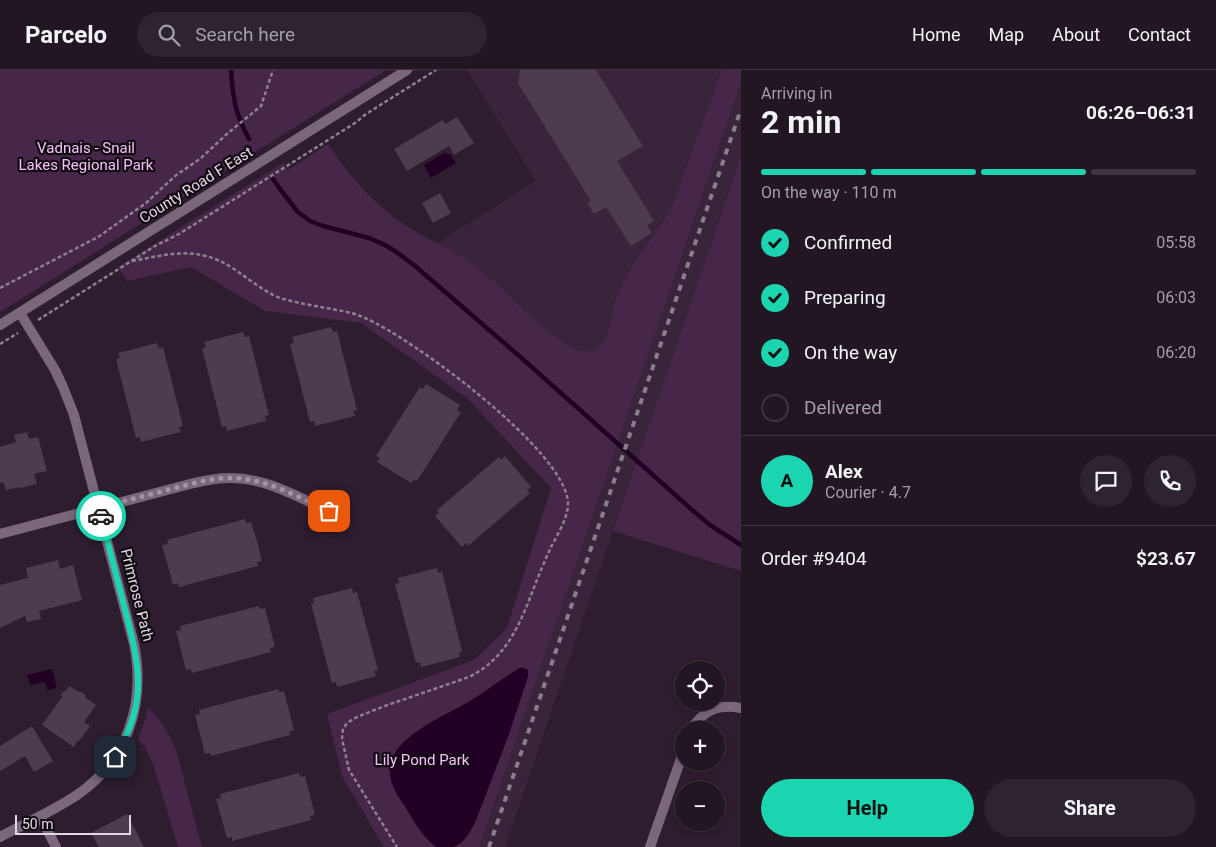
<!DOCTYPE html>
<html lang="en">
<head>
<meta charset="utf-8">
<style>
  :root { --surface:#221623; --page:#2e2330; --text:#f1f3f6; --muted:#a29fa6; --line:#3f3541; --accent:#1bd5b1 }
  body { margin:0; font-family:Roboto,sans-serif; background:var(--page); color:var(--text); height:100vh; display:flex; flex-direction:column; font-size:19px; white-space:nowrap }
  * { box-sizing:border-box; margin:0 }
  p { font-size:16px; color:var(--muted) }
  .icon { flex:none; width:28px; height:28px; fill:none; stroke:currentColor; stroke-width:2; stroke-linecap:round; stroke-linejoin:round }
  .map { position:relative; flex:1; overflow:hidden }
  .panel { display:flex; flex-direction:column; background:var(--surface); width:475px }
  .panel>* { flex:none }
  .controls { position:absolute; left:675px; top:591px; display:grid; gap:10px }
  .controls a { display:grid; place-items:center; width:50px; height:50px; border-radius:50%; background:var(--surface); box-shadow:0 2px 8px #0003,0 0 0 1px var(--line); font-size:25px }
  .scale { position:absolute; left:15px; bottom:12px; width:116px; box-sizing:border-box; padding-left:5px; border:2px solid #e2d7e3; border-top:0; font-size:14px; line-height:18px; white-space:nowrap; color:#e2d7e3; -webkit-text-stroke:4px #120a12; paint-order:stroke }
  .pin { position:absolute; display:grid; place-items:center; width:42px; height:42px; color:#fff; margin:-21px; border-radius:10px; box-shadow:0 2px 8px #0006 }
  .courier { position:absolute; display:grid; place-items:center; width:50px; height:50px; margin:-25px; border:4px solid #1bd5b1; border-radius:50%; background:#fff; color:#222; box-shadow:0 1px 6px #0007 }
  .overview em { font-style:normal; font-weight:700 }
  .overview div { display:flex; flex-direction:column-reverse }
  .overview { display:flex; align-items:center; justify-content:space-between; height:85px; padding:0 20px }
  h1 { font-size:32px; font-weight:700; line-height:38px }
  .bar { display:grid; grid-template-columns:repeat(4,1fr); gap:8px 5px; align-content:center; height:60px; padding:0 20px }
  .bar i { height:6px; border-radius:4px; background:var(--line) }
  .bar .current { background:var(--accent) }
  .bar p { grid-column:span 4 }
  .line { display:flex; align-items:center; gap:12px; padding:0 20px; border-top:1px solid var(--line) }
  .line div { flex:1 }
  .round { display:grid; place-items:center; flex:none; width:52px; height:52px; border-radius:26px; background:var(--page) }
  ol { padding:0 20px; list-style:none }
  li { display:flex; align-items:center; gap:15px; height:55px }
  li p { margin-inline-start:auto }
  li .icon { padding:5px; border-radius:50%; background:var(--accent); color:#111; stroke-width:4 }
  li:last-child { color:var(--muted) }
  li i { width:28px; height:28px; border:2px solid var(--line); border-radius:50% }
  .action { display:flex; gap:10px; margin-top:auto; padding:10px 20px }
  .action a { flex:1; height:58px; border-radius:30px; background:var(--accent); color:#111; font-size:20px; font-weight:700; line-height:58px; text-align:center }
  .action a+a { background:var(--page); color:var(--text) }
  header { display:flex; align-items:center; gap:30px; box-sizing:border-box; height:70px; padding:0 25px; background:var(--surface); border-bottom:1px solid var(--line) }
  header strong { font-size:24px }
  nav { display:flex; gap:28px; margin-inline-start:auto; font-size:18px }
  .search { width:350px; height:45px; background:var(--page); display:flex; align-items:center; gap:12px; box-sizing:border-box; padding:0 18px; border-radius:28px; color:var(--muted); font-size:19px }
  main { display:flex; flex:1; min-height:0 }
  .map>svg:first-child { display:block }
  .built { fill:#39243b }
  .green { fill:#472749 }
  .water { fill:#220025 }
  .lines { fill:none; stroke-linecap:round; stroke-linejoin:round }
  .stream { stroke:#220025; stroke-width:4.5 }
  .building { fill:#4d3b4e }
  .path { stroke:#8e808f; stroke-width:2.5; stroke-dasharray:4 2.5; stroke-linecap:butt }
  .minor { stroke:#7b677c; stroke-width:10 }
  .tertiary { stroke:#7b677c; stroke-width:10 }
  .rail { stroke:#8b7d8c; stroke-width:4; stroke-dasharray:6 6; stroke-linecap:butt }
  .done { stroke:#a396a4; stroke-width:5; stroke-dasharray:0 9 }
  .route { stroke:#1bd5b1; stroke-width:6 }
  .labels { text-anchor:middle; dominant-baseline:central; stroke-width:4.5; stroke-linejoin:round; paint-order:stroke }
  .park-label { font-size:15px; fill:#f6c1f9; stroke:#120a12 }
  .street-label { font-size:15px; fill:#e2d7e3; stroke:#120a12 }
</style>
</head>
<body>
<header>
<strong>Parcelo</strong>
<div class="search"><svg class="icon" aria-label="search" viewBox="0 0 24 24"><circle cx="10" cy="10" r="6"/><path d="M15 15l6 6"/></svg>Search here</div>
<nav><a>Home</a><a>Map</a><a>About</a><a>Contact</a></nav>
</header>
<main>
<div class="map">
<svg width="741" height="777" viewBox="0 0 741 777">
  <rect width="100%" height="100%" fill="#2e1d2f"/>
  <polygon class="built" points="467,0 741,0 741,86 505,777 474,777 619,350 423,182 536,111"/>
  <g class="green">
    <polygon points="0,0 386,0 0,242"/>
    <path d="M722,0H741V12L479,777H384L342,706L327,644L474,590L507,558L551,418L467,328L361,253L265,241L191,197L127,211L118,197L283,93L288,100L328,74C345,99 362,121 385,140C407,160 434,170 459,185C476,196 492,209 506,223C521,237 574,292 595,280C613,269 610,246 616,229C628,197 651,170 670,142L673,134Z"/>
    <polygon points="741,86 741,501 613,461"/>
    <path d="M148,637C160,650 169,663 176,680L202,777H178L153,694L145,677L138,670L144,654Z"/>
  </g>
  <g class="water">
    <polygon points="444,83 451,85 456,93 431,108 424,95"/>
    <path d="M520,598H524L528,600V606L526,613L508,667L475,753C470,762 463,775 453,777C448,777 441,777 436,777C423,767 414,752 406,738C398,727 389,714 390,699C391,667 445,646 468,632C486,622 502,608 520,598Z"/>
    <polygon points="52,599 57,618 47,620 45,612 30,615 27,605"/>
  </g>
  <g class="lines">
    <g class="stream">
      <path d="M231,0C233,29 235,43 249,69"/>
      <polyline points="273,109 283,123 298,142 310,151 323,156 369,168 383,174 395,181 415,196 525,291 691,439 710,455 741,475"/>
    </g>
  </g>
  <g class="building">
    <polygon points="520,0 596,0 643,76 617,91 654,151 647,155 652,163 631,176 606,137 594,144 587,133 591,131 518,13"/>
    <polygon points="457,47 474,73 454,85 449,76 407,101 394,79 443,50 445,54"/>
    <polygon points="440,123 451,143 433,153 422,133"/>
    <polygon points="331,257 333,262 337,261 357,340 353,341 355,346 315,356 314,351 310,352 290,274 294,273 292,267"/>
    <polygon points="243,262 245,267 249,266 269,345 265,346 266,351 227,361 226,356 222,357 202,278 206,277 204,272"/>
    <polygon points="157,273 159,278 163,277 183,356 179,357 181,362 141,372 140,367 136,368 116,289 120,288 118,283"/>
    <polygon points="426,314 460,335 457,340 461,342 417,411 414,409 411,413 377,392 380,388 376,386 420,317 423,319"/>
    <polygon points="27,362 29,369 38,367 47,401 34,404 37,414 21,418 21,417 6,420 3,412 0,413 0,377 16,372 14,365"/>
    <polygon points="505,386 531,417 527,420 530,423 468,476 466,473 462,477 435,446 439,443 437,440 499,387 501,390"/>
    <polygon points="245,449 246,453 251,452 257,471 262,491 257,492 258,496 179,517 178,513 173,515 162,475 168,474 167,470"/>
    <polygon points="58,490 60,499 73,495 82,530 39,541 41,549 27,552 25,546 0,558 0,515 28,508 26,498"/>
    <polygon points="437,498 438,503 442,502 462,581 459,582 460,587 421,597 420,592 416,593 395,514 399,513 398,508"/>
    <polygon points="352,518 353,523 357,522 378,600 374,601 376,606 337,617 336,612 332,613 311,534 314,533 313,528"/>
    <polygon points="259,536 260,539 265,538 275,577 270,578 271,582 192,603 191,599 186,600 176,561 181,560 180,556"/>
    <polygon points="69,616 79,622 81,622 85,625 86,628 96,635 84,652 90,656 79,671 78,670 74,677 42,655 62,627 61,625 64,621 66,621"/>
    <polygon points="278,619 279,622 284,621 294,660 289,662 290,665 211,686 210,683 205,684 195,645 200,644 199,640"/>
    <polygon points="32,656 53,691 34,702 25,686 0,701 0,676"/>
    <polygon points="299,703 300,707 305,706 315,745 310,746 311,750 232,771 232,767 227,768 216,729 221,728 220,724"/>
    <polygon points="127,744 144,777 99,777 91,763"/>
  </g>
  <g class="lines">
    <g class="path">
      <path d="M132,191C170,184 198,175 234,199C249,209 263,221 280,228C297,233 315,236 332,239C343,241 354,243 365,248C412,268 566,381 568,433C568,449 557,465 550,479C546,488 542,498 538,507C523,546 510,587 469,607L382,637L357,647L347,653L343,659L342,669L349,700L397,777"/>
      <polyline points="0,218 98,167 146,133 175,106 201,88 228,63 261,36 273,0"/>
      <polyline points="38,250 155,176 179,164 355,53 366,44 436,0"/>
      <polyline points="0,274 18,263"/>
    </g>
    <g class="minor">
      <path d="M0,464L190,414C203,411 215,408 228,408C265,407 297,427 329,441"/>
      <path d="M691,660C703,640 718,634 741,638"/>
      <polyline points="40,746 56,777"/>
      <path d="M0,767C26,753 53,741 77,725C128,690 146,633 134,574L74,345L63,317L55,300L20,243"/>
      <polyline points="650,777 684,680"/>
    </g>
    <polyline class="tertiary" points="0,255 407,0"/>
    <polyline class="rail" points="489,777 741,39"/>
  </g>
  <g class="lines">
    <path class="done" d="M101,446L98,438L190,414C203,411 215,408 228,408C265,407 297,427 329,441"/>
    <path class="route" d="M101,446C108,473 115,500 122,528C138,590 151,628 115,687"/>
  </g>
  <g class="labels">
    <g class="park-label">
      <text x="86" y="78">Vadnais - Snail<tspan x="86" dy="17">Lakes Regional Park</tspan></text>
      <text x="422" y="690">Lily Pond Park</text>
    </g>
    <g class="street-label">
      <text transform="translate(196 115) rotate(-32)">County Road F East</text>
      <text transform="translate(137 525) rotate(76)">Primrose Path</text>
    </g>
  </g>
</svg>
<div class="controls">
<a><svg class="icon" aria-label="locate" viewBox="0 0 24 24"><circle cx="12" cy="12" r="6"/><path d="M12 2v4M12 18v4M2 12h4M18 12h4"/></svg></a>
<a>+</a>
<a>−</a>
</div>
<div class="scale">50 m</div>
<div class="pin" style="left:329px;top:441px;background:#ea580c"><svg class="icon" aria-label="bag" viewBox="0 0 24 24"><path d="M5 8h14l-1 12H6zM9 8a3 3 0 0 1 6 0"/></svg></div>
<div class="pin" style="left:115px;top:687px;background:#1f2937"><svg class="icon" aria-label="home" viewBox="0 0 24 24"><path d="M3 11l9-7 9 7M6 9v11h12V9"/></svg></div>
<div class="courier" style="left:101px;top:446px"><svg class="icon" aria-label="car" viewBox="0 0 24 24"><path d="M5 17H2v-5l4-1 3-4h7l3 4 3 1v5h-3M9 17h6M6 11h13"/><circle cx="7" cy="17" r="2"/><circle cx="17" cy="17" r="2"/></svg></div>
</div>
<section class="panel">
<div class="overview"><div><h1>2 min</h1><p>Arriving in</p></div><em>06:26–06:31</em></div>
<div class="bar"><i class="current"></i><i class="current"></i><i class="current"></i><i></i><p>On the way · 110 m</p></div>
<ol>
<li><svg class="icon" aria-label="check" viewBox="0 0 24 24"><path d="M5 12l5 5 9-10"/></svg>Confirmed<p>05:58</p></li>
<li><svg class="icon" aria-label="check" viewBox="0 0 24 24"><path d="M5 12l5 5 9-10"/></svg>Preparing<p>06:03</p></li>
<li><svg class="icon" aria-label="check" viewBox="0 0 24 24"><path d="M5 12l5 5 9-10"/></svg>On the way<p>06:20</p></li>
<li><i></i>Delivered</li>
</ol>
<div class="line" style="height:90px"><b class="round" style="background:var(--accent);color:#111">A</b><div><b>Alex</b><p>Courier · 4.7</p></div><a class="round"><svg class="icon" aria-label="chat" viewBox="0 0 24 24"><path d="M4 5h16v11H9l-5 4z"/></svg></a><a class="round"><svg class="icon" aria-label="phone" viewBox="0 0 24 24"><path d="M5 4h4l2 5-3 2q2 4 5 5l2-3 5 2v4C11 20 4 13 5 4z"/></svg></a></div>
<div class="line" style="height:65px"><div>Order #9404</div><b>$23.67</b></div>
<div class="action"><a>Help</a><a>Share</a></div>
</section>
</main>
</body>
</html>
